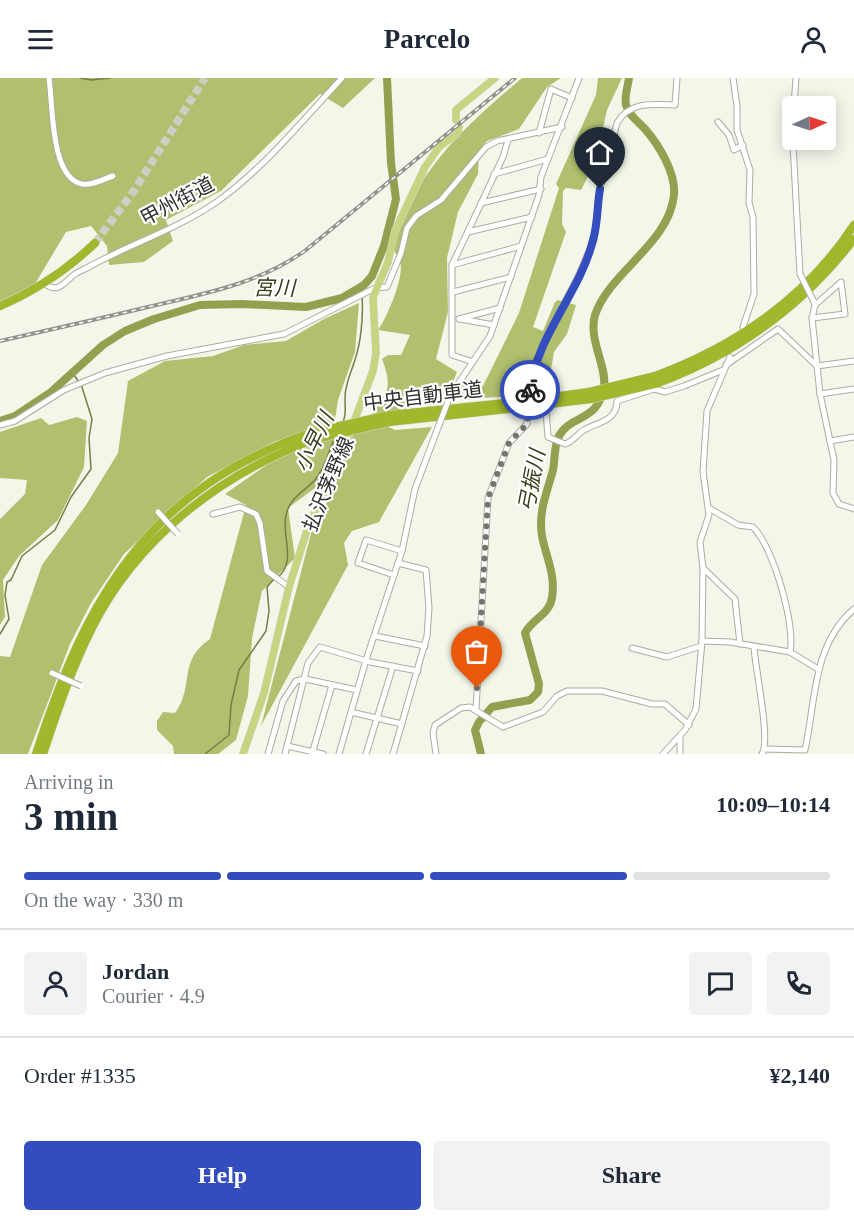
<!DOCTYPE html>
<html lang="en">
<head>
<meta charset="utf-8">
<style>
  :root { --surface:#fff; --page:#f2f2f3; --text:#1f2937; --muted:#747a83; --line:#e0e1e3; --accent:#334dbf }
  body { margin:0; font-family:"Times New Roman","Noto Sans JP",serif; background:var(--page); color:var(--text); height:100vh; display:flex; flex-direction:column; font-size:22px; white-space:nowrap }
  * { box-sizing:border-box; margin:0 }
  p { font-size:20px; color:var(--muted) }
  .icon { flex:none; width:33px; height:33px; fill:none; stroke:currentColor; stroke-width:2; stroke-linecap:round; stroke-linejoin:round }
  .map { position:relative; height:676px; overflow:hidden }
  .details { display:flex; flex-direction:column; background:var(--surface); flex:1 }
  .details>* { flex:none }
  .needle { width:39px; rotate:87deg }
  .tools { position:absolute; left:782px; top:18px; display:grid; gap:12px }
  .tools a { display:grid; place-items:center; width:54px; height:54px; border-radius:6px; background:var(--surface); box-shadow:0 3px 15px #0003; font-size:30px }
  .pin { position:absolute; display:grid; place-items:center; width:51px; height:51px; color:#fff; margin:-62px -26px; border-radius:50% 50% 50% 0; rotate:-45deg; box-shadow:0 0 6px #0007 }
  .pin .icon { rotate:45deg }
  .courier { position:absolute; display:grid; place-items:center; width:60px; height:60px; margin:-30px; border:4px solid #334dbf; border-radius:50%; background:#fff; color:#222; box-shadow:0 2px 8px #0007 }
  .overview em { font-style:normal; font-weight:700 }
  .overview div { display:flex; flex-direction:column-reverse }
  .overview { display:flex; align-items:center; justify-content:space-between; height:102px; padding:0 24px }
  h1 { font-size:39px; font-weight:700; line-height:45px }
  .bar { display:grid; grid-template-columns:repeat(4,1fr); gap:9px 6px; align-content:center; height:72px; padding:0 24px }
  .bar i { height:8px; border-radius:4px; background:var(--line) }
  .bar .on { background:var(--accent) }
  .bar p { grid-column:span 4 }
  .line { display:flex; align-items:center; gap:15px; padding:0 24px; border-top:2px solid var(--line) }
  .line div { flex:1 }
  .round { display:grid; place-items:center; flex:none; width:63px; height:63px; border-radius:6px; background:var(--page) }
  .action { display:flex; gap:12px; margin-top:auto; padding:12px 24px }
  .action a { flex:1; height:69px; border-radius:6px; background:var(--accent); color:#fff; font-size:24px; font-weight:700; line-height:69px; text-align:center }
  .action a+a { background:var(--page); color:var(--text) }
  header { display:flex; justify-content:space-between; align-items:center; height:78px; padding:0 24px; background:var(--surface); font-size:27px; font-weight:700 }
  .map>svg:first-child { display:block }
  .forest { fill:#b0c06e }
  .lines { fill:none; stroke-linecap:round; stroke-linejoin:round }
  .stream { stroke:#747f45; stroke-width:1.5 }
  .river { stroke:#92a150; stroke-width:8 }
  .highway-tunnel { stroke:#cccfc4; stroke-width:8; stroke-dasharray:8 4; stroke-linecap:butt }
  .minor-casing { stroke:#aaada1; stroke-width:7 }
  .major-casing { stroke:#d5d6d5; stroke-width:8 }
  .highway-casing { stroke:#d5d6d5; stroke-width:9 }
  .minor { stroke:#fff; stroke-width:5 }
  .major { stroke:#c7d480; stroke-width:7 }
  .highway { stroke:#a1b72c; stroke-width:8 }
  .rail-casing { stroke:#92948c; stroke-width:4 }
  .rail { stroke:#fff; stroke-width:1.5; stroke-dasharray:4.5; stroke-linecap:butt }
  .minor-bridge-casing { stroke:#aaada1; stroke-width:7; stroke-linecap:butt }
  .highway-bridge-casing { stroke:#d5d6d5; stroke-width:9; stroke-linecap:butt }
  .minor-bridge { stroke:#fff; stroke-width:5 }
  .highway-bridge { stroke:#a1b72c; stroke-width:8 }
  .done { stroke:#74766e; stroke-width:6; stroke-dasharray:0 10.8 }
  .route { stroke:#334dbf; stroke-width:8 }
  .labels { text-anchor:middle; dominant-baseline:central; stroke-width:4.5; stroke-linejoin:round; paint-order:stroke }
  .street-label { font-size:20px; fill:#2f302c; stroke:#fff }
  .water-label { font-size:21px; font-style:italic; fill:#363d19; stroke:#fff }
</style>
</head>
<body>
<header><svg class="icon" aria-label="menu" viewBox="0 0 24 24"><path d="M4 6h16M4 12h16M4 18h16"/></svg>Parcelo<svg class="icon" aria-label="person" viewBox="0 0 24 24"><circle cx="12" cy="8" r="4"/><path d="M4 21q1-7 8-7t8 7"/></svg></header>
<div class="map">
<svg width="854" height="676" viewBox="0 0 854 676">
  <rect width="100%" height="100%" fill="#f3f7ea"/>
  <g class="forest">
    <polygon points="0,0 375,0 343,30 320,16 221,113 166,142 173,163 144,184 109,187 107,168 91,148 66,154 32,211 0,225"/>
    <path d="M522,0H561L547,9L519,51L487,63L479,72L478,96L458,134L447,180L448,234L436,281L457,294L446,321L370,339C388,315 393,310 382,281L388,277H401L410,257L378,252C387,240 405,197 400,184C399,179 395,175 393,171C397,157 400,140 408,127C437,73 476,39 522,0Z"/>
    <polygon points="598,0 622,0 607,32 595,85 581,112 566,110 563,113 562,146 566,154 533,249 543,253 555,224 558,222 576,227 567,256 554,274 547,314 536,315 520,287 513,289 505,319 450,321 459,305 483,308 519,235 559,110 556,106 596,17"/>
    <path d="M359,225L355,274L338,322L332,361L386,348L395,352L432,349L379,444L352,453L344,465L348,487L261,648L314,444L334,414L319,407L288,430L295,480L262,513L252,560L248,618L236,662L218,676H174L173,668L157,652V643L163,634L175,635C195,608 177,583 210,561L246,427L225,416L275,381L318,365L316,350L274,364L207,399L124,476L91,525L70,566L28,676H0V578L10,579L42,487L86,427L118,375L128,303L165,283L213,278L244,267L286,263L324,241Z"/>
    <polygon points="77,339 87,343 84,389 58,442 19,478 3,502 5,539 0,547 0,441 25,416 27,402 0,400 0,354 41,340 49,347"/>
  </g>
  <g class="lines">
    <g class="stream">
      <polyline points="80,0 91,2 110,0"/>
      <polyline points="73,295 78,303"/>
      <path d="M343,344C348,333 343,323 346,311C348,299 354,287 357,275C362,257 364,227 361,210"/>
      <path d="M278,499C297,484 281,457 286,437C290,419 304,414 315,402C325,390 329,373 335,359"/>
      <polyline points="0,556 9,541 5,517 7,504 11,502 22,478 55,452 71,419 91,391 89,360 92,341 81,306"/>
      <polyline points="205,676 229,657 231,627 239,592 266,553 269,533 267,509 274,501"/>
    </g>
    <g class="river">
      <polyline points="0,343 15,338 51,314 103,267 125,253 154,241 200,227 242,226 306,229 342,220 364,207 372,198 384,168 396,121 391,85 387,0"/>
      <path d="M481,676L475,652L479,644L492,629L530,622L538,614L539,606L525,555C532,541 549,537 552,520C556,497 546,479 542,458C538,433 547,415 553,392C555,382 554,370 558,360C569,336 599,345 604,308C607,289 588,261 595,237C610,193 669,166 674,117C676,95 659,67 645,51C638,43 629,38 626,27C624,19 628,8 629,0"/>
    </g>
    <polyline class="highway-tunnel" points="95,165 133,114 205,0"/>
    <defs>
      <g id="minor">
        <path d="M49,0C53,25 50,100 82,106C92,108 103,101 113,98"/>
        <polyline points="733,0 737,28 737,52 750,92 749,125 753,139 754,216 743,249"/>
        <polyline points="794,28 796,0"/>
        <polyline points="718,44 729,57 734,72 743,67"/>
        <polyline points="792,47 800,196"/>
        <polyline points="539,55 551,11 572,20"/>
        <polyline points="494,96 548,81"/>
        <polyline points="481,125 541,111"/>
        <polyline points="468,154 532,139"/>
        <polyline points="452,187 521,168"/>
        <path d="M45,206C59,216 64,204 75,196C82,192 89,189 96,185C136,164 181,149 218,123C265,89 303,42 342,0"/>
        <polyline points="453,214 511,199"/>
        <polyline points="813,222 815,227 812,240 820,316 834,382 833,415 839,426 854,431"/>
        <polyline points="812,240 845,236 841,204 815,227"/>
        <polyline points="459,241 500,230"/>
        <polyline points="460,241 494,247"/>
        <polyline points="473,284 452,277 452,187 503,79 508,62"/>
        <polyline points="726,287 778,251 817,288 854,283"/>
        <polyline points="820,316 854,311"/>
        <polyline points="450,318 490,258 539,117 541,99 579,0"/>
        <path d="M529,334L546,333L548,359L565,366C573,364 577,356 584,352C598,344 617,343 617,323L654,311L665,314L684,308L723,292"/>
        <polyline points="0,347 15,343 64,312 105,295 167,278 284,256 375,210 387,209 401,175 407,150 416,138 441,122 486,69 497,63 562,49"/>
        <polyline points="830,363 854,359"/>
        <path d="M709,430L738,447L753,449C773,468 796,548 790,574"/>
        <polyline points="213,436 240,429 256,436 260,445 267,493 289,509"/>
        <polyline points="703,490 735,521 740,566"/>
        <polyline points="394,497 358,485 366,462 402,473"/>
        <polyline points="375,558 425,568"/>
        <polyline points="702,563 730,564 790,574 818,591"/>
        <path d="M754,569C755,590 771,662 762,676"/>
        <polyline points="632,570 667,579 701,568"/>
        <path d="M476,631L488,420L509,365L527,346L530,309L535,292L548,256L577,201L594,162L600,111L617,45C629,23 653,26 675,27L677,0"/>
        <polyline points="351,634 402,646"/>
        <polyline points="680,658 680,676"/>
        <polyline points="287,668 323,676"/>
        <path d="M765,671L805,672C816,623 812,567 854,531"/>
        <polyline points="268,676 283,623 296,603 305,601 357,612"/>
        <polyline points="285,676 308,585 320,569 370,584 418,593"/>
        <polyline points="312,676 332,607"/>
        <polyline points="339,676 366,582 402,473 415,411 439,347"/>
        <polyline points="366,676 393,588"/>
        <polyline points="393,676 427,558 429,530 426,492 398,485"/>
        <polyline points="436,676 433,655 435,647 461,630 470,629 503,649 543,634 557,618 567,613 602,613 652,626 665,626 689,647"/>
        <polyline points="663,676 685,652 696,631 702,563 703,490 700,464 709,437 703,394 707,333 730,279"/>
      </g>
      <g id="major">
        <polyline points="456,42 456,32 495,0"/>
        <polyline points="243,676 264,615 289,509 309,446 333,399 373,293 376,275 373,219 388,184 395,153 425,89 439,69 457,56 459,49"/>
      </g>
      <g id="highway">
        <path d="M0,228C37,212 66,193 95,165"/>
        <path d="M655,298C736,268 806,220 854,147"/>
        <path d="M658,305C738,275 802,229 854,161"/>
        <polyline points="389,337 516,324"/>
        <polyline points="389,344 516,330"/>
        <path d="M36,676C86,519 149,410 313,354"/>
        <path d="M43,676C57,634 71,592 91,552C136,461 220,396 315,361"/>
      </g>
    </defs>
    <use href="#minor" class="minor-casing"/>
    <use href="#major" class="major-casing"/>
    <use href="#highway" class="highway-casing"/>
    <use href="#minor" class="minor"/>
    <use href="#major" class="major"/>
    <use href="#highway" class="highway"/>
    <defs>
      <path id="rail" d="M0,263C49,252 98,241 148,229C203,216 259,206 306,172L515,0"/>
    </defs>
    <use href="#rail" class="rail-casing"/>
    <use href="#rail" class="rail"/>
    <defs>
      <g id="minor-bridge">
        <polyline points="800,196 813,222"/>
        <polyline points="439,347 450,318"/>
        <polyline points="158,434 178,456"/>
        <polyline points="52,595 81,608"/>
      </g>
      <g id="highway-bridge">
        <polyline points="516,324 589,314 655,298"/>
        <polyline points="516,330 591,321 658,305"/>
        <polyline points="313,354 389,337"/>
        <polyline points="315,361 389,344"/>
      </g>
    </defs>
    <use href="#minor-bridge" class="minor-bridge-casing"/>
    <use href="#highway-bridge" class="highway-bridge-casing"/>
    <use href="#minor-bridge" class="minor-bridge"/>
    <use href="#highway-bridge" class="highway-bridge"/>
  </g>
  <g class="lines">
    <polyline class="done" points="477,610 488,420 509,365 527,346 530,312"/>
    <path class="route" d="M530,312C537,257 580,215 593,162C598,146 597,127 600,111"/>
  </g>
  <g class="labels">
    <g class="street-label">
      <text transform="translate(177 123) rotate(-28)">甲州街道</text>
      <text transform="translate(423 318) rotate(-7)">中央自動車道</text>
      <text transform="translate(328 406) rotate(-67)">払沢茅野線</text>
    </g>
    <g class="water-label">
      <text transform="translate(274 210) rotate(1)">宮川</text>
      <text transform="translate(314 364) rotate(-64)">小早川</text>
      <text transform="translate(532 403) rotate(-79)">弓振川</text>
    </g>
  </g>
</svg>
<div class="tools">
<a><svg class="needle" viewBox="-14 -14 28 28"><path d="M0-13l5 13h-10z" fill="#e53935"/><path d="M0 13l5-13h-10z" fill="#747a83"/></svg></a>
</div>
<div class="pin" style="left:477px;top:610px;background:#ea580c"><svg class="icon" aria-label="bag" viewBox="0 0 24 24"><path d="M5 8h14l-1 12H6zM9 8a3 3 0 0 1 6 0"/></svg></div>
<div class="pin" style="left:600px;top:111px;background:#1f2937"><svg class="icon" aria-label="home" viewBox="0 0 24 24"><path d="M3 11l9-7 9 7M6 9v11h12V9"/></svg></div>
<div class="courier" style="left:530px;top:312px"><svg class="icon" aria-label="bike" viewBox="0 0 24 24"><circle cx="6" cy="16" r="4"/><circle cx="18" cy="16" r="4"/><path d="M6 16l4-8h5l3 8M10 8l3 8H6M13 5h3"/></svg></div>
</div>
<section class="details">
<div class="overview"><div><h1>3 min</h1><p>Arriving in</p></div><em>10:09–10:14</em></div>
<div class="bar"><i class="on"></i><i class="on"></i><i class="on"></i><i></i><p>On the way · 330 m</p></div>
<div class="line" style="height:108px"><a class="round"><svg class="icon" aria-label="person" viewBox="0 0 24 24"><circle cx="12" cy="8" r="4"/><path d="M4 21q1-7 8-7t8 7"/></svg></a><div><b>Jordan</b><p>Courier · 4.9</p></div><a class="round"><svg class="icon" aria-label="chat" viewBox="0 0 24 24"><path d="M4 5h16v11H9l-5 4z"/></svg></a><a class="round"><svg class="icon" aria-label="phone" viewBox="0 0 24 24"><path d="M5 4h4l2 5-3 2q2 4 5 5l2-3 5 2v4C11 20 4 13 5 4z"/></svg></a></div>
<div class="line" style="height:78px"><div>Order #1335</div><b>¥2,140</b></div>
<div class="action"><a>Help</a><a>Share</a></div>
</section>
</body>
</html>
